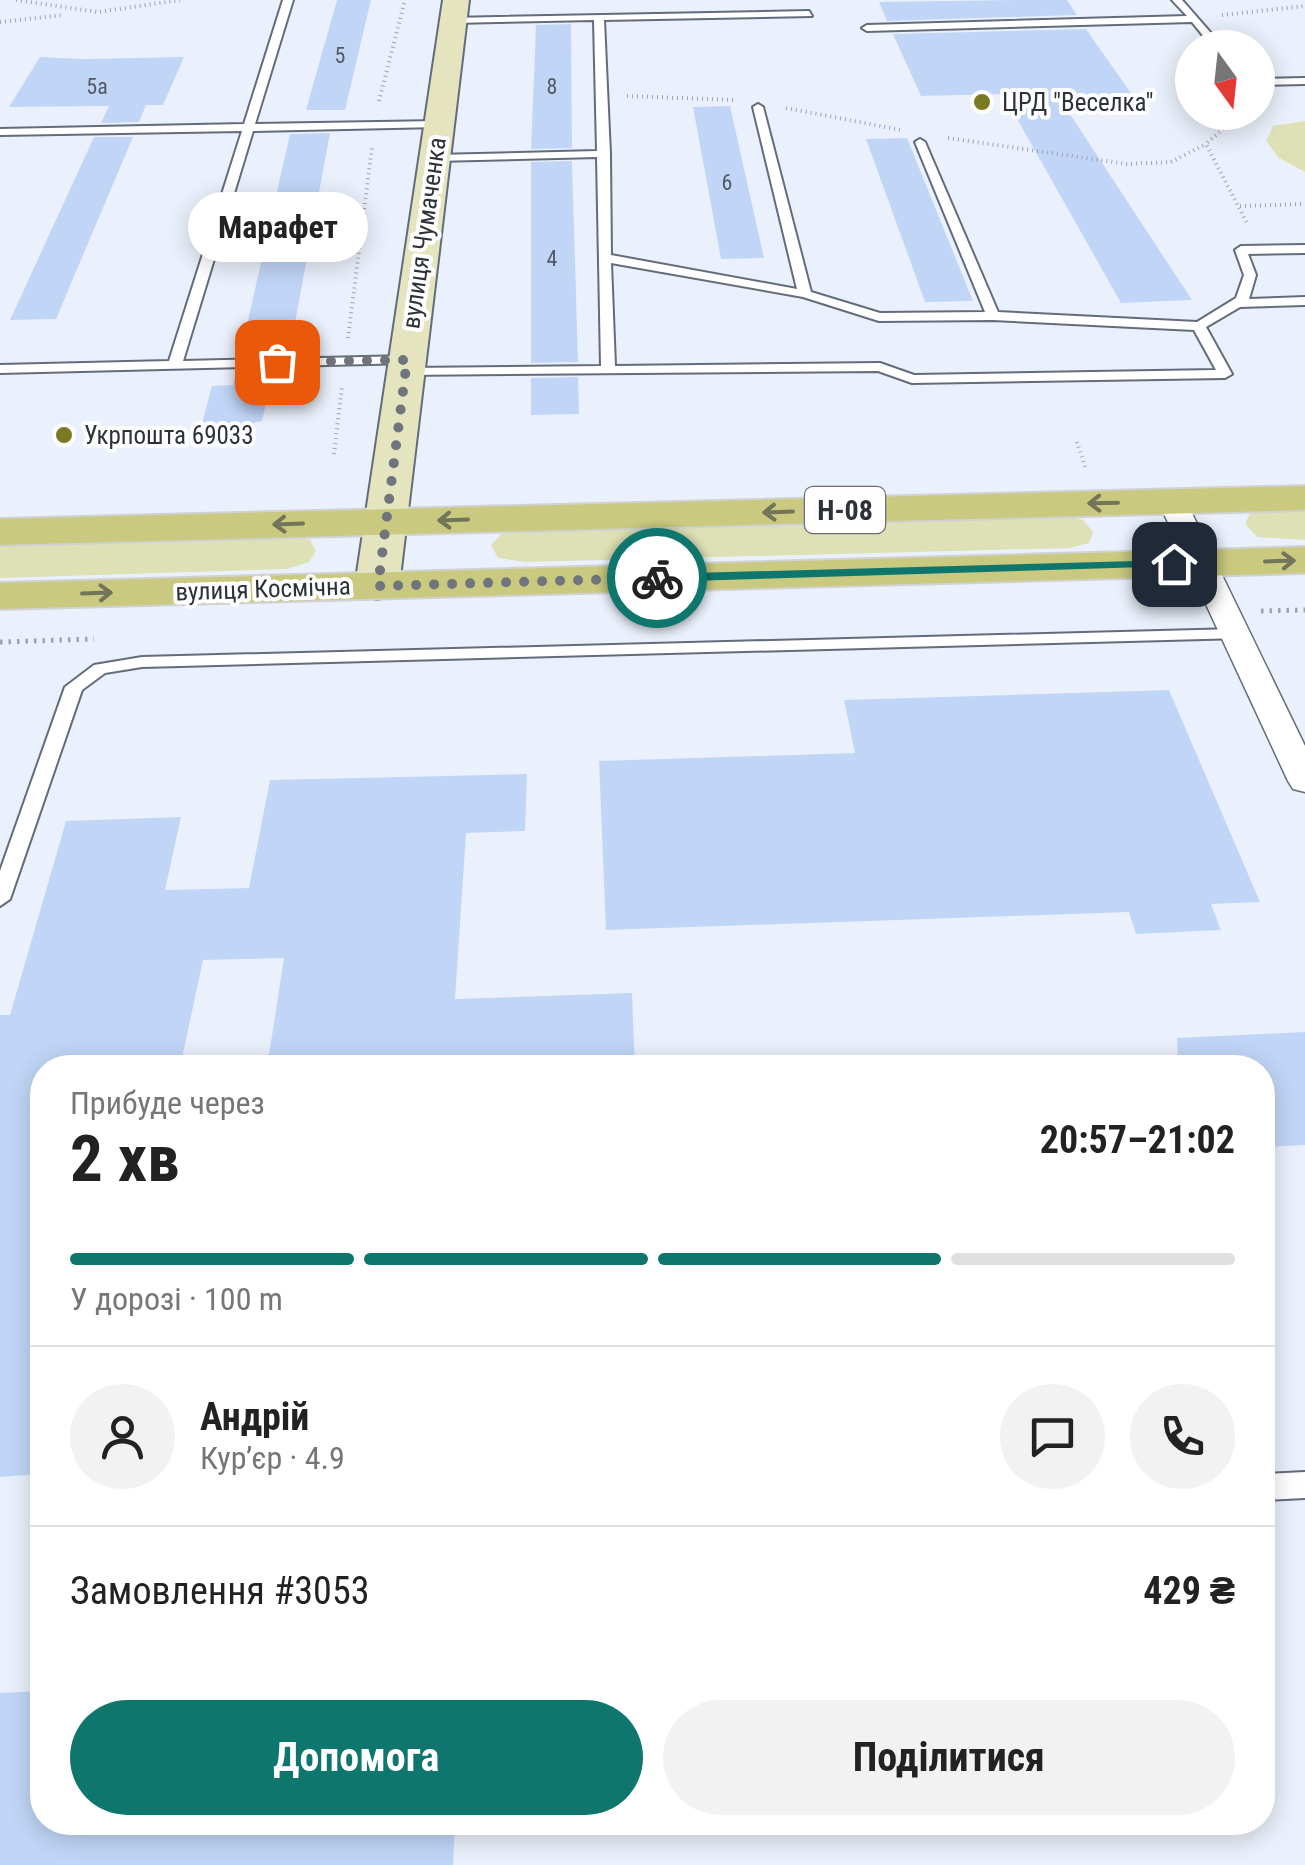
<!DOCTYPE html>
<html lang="uk">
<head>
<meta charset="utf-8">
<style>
  :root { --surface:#fff; --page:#f2f2f2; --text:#222; --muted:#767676; --line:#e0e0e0; --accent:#0f766e }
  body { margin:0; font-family:"Roboto Condensed",sans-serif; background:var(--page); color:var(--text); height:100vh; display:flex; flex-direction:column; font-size:38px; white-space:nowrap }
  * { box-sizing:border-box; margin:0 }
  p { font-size:32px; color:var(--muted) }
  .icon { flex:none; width:55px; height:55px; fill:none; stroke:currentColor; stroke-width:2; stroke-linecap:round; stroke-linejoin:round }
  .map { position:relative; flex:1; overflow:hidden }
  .panel { position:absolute; left:30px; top:1055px; width:1245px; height:780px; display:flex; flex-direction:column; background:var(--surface); border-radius:40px; box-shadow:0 5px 25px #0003 }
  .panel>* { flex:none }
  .needle { width:65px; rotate:165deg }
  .buttons { position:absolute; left:1175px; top:30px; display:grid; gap:20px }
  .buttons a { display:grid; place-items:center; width:100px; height:100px; border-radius:50%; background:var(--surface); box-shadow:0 5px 25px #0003; font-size:50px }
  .pin { position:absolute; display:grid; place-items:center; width:85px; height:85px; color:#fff; margin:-42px; border-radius:20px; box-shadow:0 5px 15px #0006 }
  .courier { position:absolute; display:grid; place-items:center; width:100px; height:100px; margin:-50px; border:8px solid #0f766e; border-radius:50%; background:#fff; color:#222; box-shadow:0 2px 12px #0007 }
  .bubble { position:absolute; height:70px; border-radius:35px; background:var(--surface); box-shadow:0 5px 25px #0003; font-size:32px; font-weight:700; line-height:70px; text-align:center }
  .headline em { font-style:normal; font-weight:700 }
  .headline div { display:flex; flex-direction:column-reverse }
  .headline { display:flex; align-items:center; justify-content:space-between; height:170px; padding:0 40px }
  h1 { font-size:65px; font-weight:700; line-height:75px }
  .bar { display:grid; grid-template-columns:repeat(4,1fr); gap:15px 10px; align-content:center; height:120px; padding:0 40px }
  .bar i { height:12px; border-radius:8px; background:var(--line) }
  .bar .selected { background:var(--accent) }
  .bar p { grid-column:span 4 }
  .line { display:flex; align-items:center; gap:25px; padding:0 40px; border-top:2px solid var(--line) }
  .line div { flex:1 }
  .round { display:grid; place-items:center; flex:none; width:105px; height:105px; border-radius:52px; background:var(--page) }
  .action { display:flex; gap:20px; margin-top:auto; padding:20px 40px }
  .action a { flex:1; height:115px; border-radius:60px; background:var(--accent); color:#fff; font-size:40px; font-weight:700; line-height:115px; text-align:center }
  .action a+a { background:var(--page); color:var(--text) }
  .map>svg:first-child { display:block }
  .green { fill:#dee0b6 }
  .building { fill:#c1d6f7 }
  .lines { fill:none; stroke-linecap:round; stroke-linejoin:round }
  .lane-casing { stroke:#626c7b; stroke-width:4 }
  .street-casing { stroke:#626c7b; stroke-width:3 }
  .secondary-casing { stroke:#626c7b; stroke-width:4 }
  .primary-casing { stroke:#d1d2d3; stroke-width:4 }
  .path-far1 { stroke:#9ea3ac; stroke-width:4; stroke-dasharray:1 4; stroke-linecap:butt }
  .path { stroke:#9ea3ac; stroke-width:5; stroke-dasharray:2.5 6; stroke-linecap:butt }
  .lane { fill:#fff; fill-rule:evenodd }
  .street { fill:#fff; fill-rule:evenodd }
  .secondary { fill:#e4e4bf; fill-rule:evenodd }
  .primary { fill:#c9c980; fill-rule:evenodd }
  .oneway { stroke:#737558 }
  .route { fill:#0f766e }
  .done { stroke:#70747d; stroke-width:10; stroke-dasharray:0 18 }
  .poi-dot { fill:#7a7a22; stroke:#fefefe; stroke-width:4 }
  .labels { text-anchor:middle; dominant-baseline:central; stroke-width:8; stroke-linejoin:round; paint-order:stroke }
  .far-number-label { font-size:22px; fill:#525a68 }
  .far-poi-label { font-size:25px; fill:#2d3138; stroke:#fefefe; text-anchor:start }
  .far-street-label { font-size:25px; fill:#2d3138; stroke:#fefefe }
  .shield { fill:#fefefe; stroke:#6c6e73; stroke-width:2.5 }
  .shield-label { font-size:28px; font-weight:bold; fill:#2d3138 }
</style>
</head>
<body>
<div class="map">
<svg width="1305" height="1865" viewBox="0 0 1305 1865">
  <rect width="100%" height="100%" fill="#ebf1fc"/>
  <g class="green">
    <polygon points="1305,121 1305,172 1279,158 1266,141 1273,126"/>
    <polygon points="1305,506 1305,540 1257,537 1245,524 1251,511"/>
    <polygon points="1060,513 1083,520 1093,532 1089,543 1070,548 525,562 498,558 491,545 501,534 525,530"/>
    <polygon points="292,537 310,540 316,551 309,562 287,569 0,578 0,545"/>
  </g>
  <g class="building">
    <polygon points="337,0 371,0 345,110 306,110"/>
    <polygon points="1013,0 1067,0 1077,15 887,21 879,2"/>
    <polygon points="571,24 572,148 531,149 536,25"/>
    <polygon points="1086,29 1140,106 1066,108 1192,300 1121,303 1003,94 921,96 893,34"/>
    <polygon points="40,57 83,59 184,57 163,105 146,105 139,122 101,123 109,106 9,107"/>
    <polygon points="730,106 764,258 721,259 693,107"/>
    <polygon points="330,133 292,339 280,340 277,355 240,356 290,134"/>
    <polygon points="94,137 133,137 56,319 10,320"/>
    <polygon points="907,138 973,301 925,302 866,139"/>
    <polygon points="572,161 578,362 531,363 531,162"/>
    <polygon points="273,370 262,421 255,422 251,436 198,438 212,386 233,385 236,371"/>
    <polygon points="578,377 579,414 531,415 531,378"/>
    <polygon points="1169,690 1260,902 1211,904 1221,930 1136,934 1129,912 606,930 599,761 855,753 844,700"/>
    <polygon points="527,774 525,831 466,833 455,999 632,993 635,1068 267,1068 284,958 203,960 180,1068 42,1068 42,1474 0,1477 0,1015 10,1015 66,821 181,817 165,890 249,888 270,780"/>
    <polygon points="1305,1032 1305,1145 1262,1147 1262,1068 1178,1068 1177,1038"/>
    <polygon points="42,1691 42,1822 455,1822 453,1865 0,1865 0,1693"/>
  </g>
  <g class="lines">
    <defs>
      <g id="lane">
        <polygon points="283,0 293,0 255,124 439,121 444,124 439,127 253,131 183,361 407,356 414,360 412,363 0,373 0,365 169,361 242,131 0,135 0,129 244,124"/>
        <polygon points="1172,0 1182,0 1224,48 1213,48 1192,22 867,31 862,28 867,25 1187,16"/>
        <path d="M809,11L812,16L604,20L610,154L611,255L797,289L753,107L758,104L763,107L811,292L880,313L985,312L915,142L920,139L925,142L998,312L1197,322L1236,298L1244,275L1235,250L1241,246L1305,245V253L1248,254L1256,275L1249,299L1305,297V305L1240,307L1206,327L1232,374L1225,378L912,383L878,371L401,375L399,372L406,368L601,366L597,157L435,161L429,158L435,155L597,151L594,20L453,23L450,18ZM611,263L803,297L879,321L993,320L1194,330L1216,370L914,375L880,363L615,366Z"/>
        <polygon points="1305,78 1305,84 1258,85 1258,79"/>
        <polygon points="1236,629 1244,634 1242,638 142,667 105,673 82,690 10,899 0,906 0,871 65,687 94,665 142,657"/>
        <polygon points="1305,1472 1305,1498 1262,1500 1262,1474"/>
      </g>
      <polygon id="street" points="1172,493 1186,501 1305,746 1305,792 1293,789 1288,781 1158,501"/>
      <polygon id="secondary" points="443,0 469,0 399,586 393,595 377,599 361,595 355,586"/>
      <g id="primary">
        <polygon points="1305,486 1305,510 0,545 0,519"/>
        <polygon points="1305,547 1305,573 0,609 0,583"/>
      </g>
    </defs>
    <use href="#lane" class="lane-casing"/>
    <use href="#street" class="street-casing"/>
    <use href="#secondary" class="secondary-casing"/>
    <use href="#primary" class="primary-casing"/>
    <g class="path-far1">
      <polyline points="16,0 98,12 180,0"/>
      <polyline points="1222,15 1305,6"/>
      <polyline points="0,22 63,15"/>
      <polyline points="627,96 734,100"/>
      <polyline points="379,101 405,0"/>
      <polyline points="786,108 901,130"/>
      <polyline points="1242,112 1206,144 1248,225"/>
      <polyline points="948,138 1127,164 1171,162 1206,144"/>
      <polyline points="1240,206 1305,204"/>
      <polyline points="348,338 372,147"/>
      <polyline points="1077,442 1086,470"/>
      <polyline points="334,454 342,386"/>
    </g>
    <g class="path">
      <polyline points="1261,611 1305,610"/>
      <polyline points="0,642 94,639"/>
    </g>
    <use href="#lane" class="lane"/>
    <use href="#street" class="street"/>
    <use href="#secondary" class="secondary"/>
    <use href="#primary" class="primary"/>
  </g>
  <defs><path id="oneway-shaft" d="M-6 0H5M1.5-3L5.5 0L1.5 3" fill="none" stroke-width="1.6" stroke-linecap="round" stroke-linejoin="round" transform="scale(2.5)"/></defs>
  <g class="oneway">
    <use href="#oneway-shaft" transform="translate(1103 503) rotate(179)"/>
    <use href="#oneway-shaft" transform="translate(778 512) rotate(178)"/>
    <use href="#oneway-shaft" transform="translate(453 520) rotate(178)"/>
    <use href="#oneway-shaft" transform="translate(288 524) rotate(178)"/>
    <use href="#oneway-shaft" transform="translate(1280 561) rotate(-2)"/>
    <use href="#oneway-shaft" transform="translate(97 593) rotate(-2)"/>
  </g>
  <polygon class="route" points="1174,560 1178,566 657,582 651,578 657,574"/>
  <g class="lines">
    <polyline class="done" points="277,362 407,360 378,586 657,578"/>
  </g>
  <g class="poi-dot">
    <circle cx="982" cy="102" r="10"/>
    <circle cx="64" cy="435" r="10"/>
  </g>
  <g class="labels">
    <g class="far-number-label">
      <text x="340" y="55">5</text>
      <text x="97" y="86">5а</text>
      <text x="552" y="86">8</text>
      <text x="727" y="182">6</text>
      <text x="552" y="258">4</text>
    </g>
    <g class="far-poi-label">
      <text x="1002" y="102">ЦРД "Веселка"</text>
      <text x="84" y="435">Укрпошта 69033</text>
    </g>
    <g class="far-street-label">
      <text transform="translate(424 233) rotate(-82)">вулиця Чумаченка</text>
      <text transform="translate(263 589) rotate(-2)">вулиця Космічна</text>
    </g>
    <rect class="shield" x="805" y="487" width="80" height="46" rx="8"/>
    <g class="shield-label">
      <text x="845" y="510">Н-08</text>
    </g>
  </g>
</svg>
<div class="buttons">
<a><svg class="needle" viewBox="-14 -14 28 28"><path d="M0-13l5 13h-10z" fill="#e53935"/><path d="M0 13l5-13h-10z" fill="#767676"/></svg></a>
</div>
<div class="pin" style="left:277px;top:362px;background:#ea580c"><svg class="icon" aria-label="bag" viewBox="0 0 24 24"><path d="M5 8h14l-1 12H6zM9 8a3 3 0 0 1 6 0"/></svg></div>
<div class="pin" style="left:1174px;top:564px;background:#1f2937"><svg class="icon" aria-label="home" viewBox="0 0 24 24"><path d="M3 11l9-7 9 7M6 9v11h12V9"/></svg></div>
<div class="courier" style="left:657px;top:578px"><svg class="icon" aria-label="bike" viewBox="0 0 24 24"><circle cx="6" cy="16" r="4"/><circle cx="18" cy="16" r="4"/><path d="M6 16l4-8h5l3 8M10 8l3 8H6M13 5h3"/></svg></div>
<div class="bubble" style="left:188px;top:192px;width:180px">Марафет</div>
<section class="panel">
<div class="headline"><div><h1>2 хв</h1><p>Прибуде через</p></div><em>20:57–21:02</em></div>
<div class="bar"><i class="selected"></i><i class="selected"></i><i class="selected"></i><i></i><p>У дорозі · 100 m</p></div>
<div class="line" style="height:180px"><a class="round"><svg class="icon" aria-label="person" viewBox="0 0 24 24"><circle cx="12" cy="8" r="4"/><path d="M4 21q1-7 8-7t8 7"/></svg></a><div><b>Андрій</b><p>Кур’єр · 4.9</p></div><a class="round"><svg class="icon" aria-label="chat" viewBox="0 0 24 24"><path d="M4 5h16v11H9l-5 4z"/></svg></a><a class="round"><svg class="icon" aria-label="phone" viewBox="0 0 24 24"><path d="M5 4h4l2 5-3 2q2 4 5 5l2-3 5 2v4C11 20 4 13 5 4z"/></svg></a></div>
<div class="line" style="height:130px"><div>Замовлення #3053</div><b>429 ₴</b></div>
<div class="action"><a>Допомога</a><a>Поділитися</a></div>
</section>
</div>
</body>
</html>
